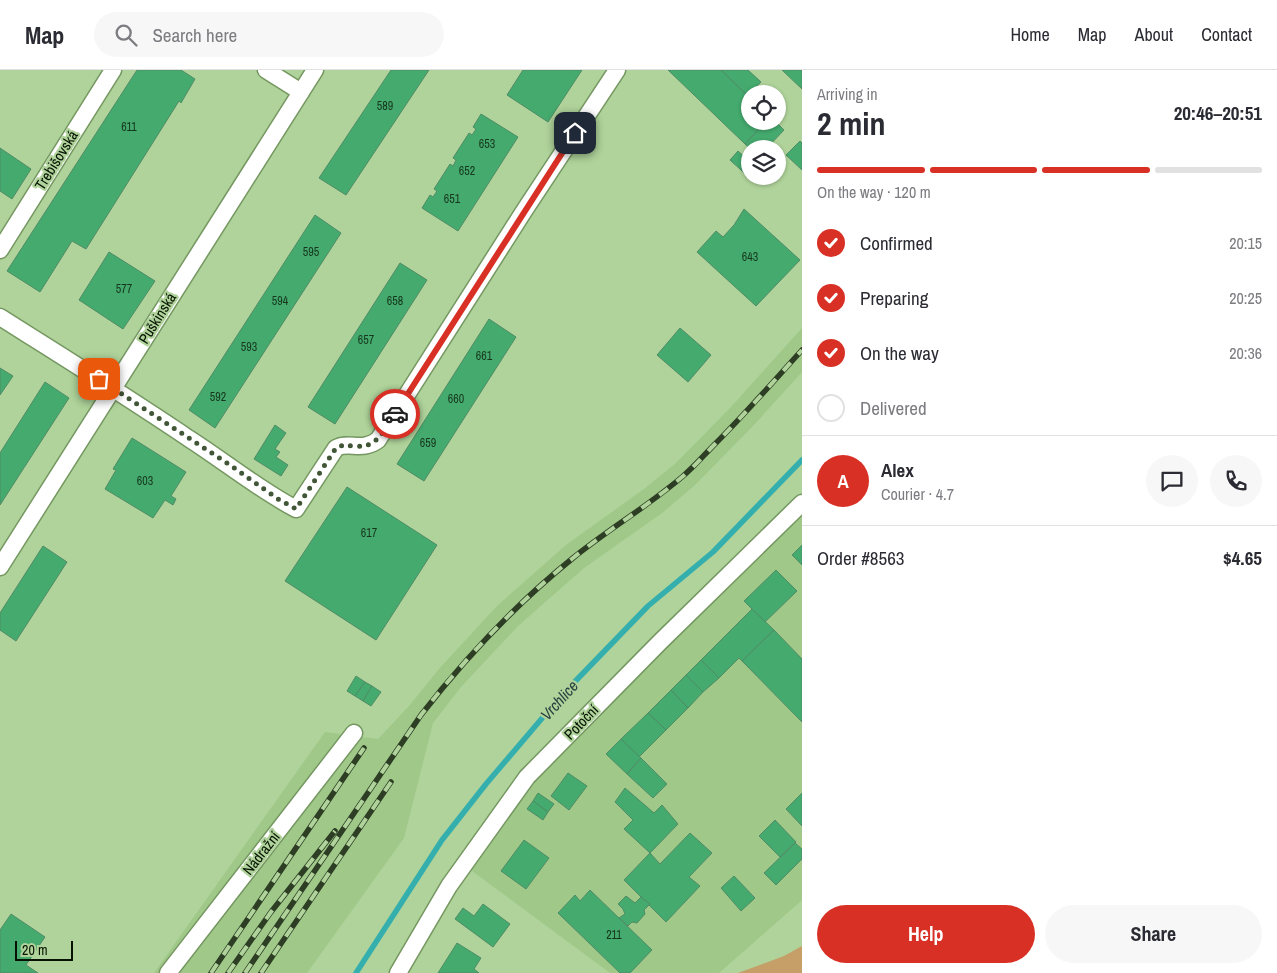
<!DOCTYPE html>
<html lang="en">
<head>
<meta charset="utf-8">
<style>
  :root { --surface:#fff; --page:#f7f7f7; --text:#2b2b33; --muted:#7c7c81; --line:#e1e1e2; --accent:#d93025 }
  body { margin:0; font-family:"Archivo Narrow",sans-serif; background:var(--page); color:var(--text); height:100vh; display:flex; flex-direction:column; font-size:19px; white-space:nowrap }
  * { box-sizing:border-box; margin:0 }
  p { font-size:16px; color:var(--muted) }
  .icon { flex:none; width:28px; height:28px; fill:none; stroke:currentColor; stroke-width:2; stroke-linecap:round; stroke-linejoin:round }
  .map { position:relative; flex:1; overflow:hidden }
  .details { display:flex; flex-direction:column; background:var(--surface); width:475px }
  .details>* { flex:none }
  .tools { position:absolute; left:741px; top:15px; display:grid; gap:10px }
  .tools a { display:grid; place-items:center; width:45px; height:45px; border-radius:50%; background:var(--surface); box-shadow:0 1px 4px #0004; font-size:25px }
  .scale { position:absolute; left:15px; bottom:12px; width:58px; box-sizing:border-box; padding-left:5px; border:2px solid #061101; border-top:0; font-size:14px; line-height:18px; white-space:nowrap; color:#061101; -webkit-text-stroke:4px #afd39a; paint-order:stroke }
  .pin { position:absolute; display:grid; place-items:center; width:42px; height:42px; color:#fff; margin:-21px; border-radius:10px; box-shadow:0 2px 8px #0006 }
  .courier { position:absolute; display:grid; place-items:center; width:50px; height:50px; margin:-25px; border:4px solid #d93025; border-radius:50%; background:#fff; color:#222; box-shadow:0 1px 6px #0007 }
  .overview em { font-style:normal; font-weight:800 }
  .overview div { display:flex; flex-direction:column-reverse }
  .overview { display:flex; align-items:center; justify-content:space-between; height:85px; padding:0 15px }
  h1 { font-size:32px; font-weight:800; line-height:38px }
  .bar { display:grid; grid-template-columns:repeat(4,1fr); gap:8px 5px; align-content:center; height:60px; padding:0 15px }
  .bar i { height:6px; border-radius:4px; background:var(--line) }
  .bar .selected { background:var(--accent) }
  .bar p { grid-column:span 4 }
  .line { display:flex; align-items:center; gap:12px; padding:0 15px; border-top:1px solid var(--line) }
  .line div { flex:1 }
  .round { display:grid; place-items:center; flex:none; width:52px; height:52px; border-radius:26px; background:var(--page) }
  ol { padding:0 15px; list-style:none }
  li { display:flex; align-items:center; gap:15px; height:55px }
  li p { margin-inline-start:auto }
  li .icon { padding:5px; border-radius:50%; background:var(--accent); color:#fff; stroke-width:4 }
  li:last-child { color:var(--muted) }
  li i { width:28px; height:28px; border:2px solid var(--line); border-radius:50% }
  .action { display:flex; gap:10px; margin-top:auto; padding:10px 15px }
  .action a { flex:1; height:58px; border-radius:30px; background:var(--accent); color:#fff; font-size:20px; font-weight:800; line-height:58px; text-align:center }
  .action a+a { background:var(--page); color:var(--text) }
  header { display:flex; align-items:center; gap:30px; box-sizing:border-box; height:70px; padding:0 25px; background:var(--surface); border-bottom:1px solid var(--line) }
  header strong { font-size:24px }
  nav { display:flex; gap:28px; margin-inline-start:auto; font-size:18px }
  .search { width:350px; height:45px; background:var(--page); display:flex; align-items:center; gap:12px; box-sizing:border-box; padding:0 18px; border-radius:28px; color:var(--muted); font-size:19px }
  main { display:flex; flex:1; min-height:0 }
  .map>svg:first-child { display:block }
  .built { fill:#a0c889 }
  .green { fill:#c59e68 }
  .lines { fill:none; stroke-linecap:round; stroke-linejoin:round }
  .stream { stroke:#34afae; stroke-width:5.5 }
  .building { fill:#44aa6e; stroke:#508c66 }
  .minor-casing { stroke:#759761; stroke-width:19 }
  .minor { stroke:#fff; stroke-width:16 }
  .rail-casing { stroke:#2d3e24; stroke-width:5.5 }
  .rail { stroke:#afd39a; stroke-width:4; stroke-dasharray:11; stroke-linecap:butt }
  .done { stroke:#415537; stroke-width:5; stroke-dasharray:0 9 }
  .route { stroke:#d93025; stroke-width:6 }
  .labels { text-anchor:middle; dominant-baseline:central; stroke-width:4.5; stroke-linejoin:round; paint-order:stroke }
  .number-label { font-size:12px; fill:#16371c }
  .street-label { font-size:15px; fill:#061101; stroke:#afd39a }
  .water-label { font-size:16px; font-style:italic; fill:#274141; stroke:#afd39a }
</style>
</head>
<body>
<header>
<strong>Map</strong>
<div class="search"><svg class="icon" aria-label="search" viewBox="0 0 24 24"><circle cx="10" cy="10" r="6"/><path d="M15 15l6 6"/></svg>Search here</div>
<nav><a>Home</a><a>Map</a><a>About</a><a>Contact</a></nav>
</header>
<main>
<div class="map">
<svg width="802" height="903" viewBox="0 0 802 903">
  <rect width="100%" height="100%" fill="#afd39a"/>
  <g class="built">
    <polygon points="802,258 802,302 753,356 694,416 662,443 584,498 518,556 461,617 433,653 404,768 307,903 154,903 325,662 378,669 409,636 439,599 497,536 566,475 644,419 675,394 732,336"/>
    <polygon points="802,426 802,830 719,903 610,903 464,795 577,657"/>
  </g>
  <polygon class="green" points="802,876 802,903 738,903 784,886"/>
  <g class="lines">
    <polyline class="stream" points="356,903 442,770 486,714 561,626 648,536 713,482 802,390"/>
  </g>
  <g class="building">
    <polygon points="137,0 181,0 195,9 181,33 179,31 86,179 72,171 40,222 7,201"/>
    <polygon points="391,0 429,0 346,125 319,108"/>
    <polygon points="523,0 582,0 548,52 507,25"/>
    <polygon points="668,0 721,0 750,28 750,51 767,51 745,74"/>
    <polygon points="721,0 748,0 761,12 748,26"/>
    <polygon points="782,0 802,0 802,19"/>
    <polygon points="481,44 518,67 458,161 422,138 430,125 433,127 437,121 434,119 450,94 453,96 456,90 453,88 469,63 472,65 476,59 473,57"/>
    <polygon points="767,51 775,51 784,60 766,79 750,79 745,74"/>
    <polygon points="800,71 802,73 802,100 786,85"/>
    <polygon points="0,78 31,99 12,129 0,121"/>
    <polygon points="738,81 750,92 750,106 754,106 751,109 730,90"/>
    <polygon points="744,139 800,190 756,236 697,182 716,161 723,167 734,155"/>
    <polygon points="315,145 341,163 215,358 189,340"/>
    <polygon points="109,182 155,211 123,259 79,230"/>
    <polygon points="400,193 427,210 335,354 308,337"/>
    <polygon points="489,249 516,267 424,411 397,394"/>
    <polygon points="680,258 711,285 688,312 657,285"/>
    <polygon points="0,298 13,306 0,325"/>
    <polygon points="45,312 69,328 0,435 0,383"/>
    <polygon points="275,355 286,363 275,379 280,382 276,387 288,395 281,406 254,389"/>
    <polygon points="132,368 186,402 171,426 176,429 173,435 165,430 153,448 105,419 116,400 113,399"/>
    <polygon points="347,417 437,475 376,570 285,511"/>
    <polygon points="802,475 802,495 792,485"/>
    <polygon points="43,476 67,492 16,571 0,560 0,543"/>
    <polygon points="776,500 797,521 765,552 744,531"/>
    <polygon points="752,539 774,560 742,591 739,588 719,608 701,590"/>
    <polygon points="774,560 802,589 802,652 742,591"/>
    <polygon points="701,590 719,608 703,622 686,605"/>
    <polygon points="686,605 703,622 688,638 671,620"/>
    <polygon points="356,606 365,612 355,626 347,621"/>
    <polygon points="365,612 372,616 363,631 355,626"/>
    <polygon points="372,616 381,622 371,636 363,631"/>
    <polygon points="671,620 688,638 666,660 648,643"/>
    <polygon points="648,643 666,660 639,687 621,669"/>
    <polygon points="621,669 641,688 627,704 606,684"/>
    <polygon points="641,688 667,714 653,728 627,704"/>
    <polygon points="568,703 587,716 569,740 551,726"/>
    <polygon points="625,718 654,743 662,735 678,754 650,783 624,759 633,750 615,732"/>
    <polygon points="538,723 554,734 548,742 533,731"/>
    <polygon points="802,723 802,756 786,739"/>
    <polygon points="533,731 548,742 543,750 527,739"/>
    <polygon points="775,750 796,772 780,787 759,766"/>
    <polygon points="690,763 712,783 689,807 700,816 666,852 624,810 650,783 660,794"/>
    <polygon points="524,770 549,788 526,819 501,801"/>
    <polygon points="795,773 802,779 802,789 776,815 764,803"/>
    <polygon points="734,806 755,828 741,841 721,818"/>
    <polygon points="590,820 652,880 630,903 620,903 558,843 575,825 580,831"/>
    <polygon points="626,826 635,833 641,827 650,834 644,840 645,844 637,853 632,852 628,856 619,848 625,844 623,839 618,834"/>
    <polygon points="483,834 510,854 493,877 455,849 463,838 474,846"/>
    <polygon points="11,844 45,867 26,895 38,903 0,903 0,860"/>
    <polygon points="457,873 481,888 474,899 479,903 438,903"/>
  </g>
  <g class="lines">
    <defs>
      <g id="minor">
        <polyline points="266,0 301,22"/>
        <polyline points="0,180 113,0"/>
        <path d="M0,247C63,287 126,326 188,368C224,391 258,419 296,439L336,378C349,371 362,382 378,370L524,141L617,0"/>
        <polyline points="0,497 315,0"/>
        <polyline points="168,903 354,663"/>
        <polyline points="398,903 449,816 527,707 660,572 802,433"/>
      </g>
    </defs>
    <use href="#minor" class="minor-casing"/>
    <use href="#minor" class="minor"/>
    <defs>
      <g id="rail">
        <polyline points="211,903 364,678"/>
        <polyline points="228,903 271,842 335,761"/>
        <path d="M245,903L421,645C466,587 516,534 573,488C609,459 648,436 682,407C694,397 704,385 715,374C745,344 773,312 802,280"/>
        <polyline points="261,903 391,712"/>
      </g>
    </defs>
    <use href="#rail" class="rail-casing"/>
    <use href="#rail" class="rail"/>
  </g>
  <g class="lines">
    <path class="done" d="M99,309L230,395L278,429L296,439L336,378C343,374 348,376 355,376C377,379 385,359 395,344"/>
    <polyline class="route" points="395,344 575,63"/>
  </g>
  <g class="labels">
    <g class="number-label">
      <text x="385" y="36">589</text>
      <text x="129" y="57">611</text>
      <text x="487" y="74">653</text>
      <text x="467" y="101">652</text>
      <text x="452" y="129">651</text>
      <text x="311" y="182">595</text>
      <text x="750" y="187">643</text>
      <text x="124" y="219">577</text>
      <text x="280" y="231">594</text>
      <text x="395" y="231">658</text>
      <text x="366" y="270">657</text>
      <text x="249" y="277">593</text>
      <text x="484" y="286">661</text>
      <text x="218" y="327">592</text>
      <text x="456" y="329">660</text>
      <text x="428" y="373">659</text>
      <text x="145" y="411">603</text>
      <text x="369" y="463">617</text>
      <text x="614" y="865">211</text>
    </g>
    <g class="street-label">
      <text transform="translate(56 90) rotate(-58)">Trebišovská</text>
      <text transform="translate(157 248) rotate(-58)">Puškinská</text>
      <text transform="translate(581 652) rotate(-46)">Potoční</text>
      <text transform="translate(261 783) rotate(-52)">Nádražní</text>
    </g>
    <g class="water-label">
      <text transform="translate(559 630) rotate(-48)">Vrchlice</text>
    </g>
  </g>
</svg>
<div class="tools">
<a><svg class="icon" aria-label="locate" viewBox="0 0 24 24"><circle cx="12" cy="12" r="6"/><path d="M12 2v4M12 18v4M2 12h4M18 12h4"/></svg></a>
<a><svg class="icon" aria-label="layers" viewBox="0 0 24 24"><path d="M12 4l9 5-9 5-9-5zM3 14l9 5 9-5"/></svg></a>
</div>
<div class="scale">20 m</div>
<div class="pin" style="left:99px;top:309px;background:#ea580c"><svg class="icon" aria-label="bag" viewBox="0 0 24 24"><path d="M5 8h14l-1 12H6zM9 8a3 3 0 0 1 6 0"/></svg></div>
<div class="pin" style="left:575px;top:63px;background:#1f2937"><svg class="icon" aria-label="home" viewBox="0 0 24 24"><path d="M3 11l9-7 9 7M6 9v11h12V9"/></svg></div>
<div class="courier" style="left:395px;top:344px"><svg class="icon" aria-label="car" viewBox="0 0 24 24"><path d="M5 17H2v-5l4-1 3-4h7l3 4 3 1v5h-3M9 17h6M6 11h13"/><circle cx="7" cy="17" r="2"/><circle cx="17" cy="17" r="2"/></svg></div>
</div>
<section class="details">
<div class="overview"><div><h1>2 min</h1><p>Arriving in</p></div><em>20:46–20:51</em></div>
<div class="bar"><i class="selected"></i><i class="selected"></i><i class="selected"></i><i></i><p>On the way · 120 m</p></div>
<ol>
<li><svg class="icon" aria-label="check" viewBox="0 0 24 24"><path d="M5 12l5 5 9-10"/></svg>Confirmed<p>20:15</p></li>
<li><svg class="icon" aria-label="check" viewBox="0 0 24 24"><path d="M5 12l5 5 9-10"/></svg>Preparing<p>20:25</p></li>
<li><svg class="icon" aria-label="check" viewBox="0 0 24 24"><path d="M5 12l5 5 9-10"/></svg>On the way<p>20:36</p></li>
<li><i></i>Delivered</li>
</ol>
<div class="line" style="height:90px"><b class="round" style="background:var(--accent);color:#fff">A</b><div><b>Alex</b><p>Courier · 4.7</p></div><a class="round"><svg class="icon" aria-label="chat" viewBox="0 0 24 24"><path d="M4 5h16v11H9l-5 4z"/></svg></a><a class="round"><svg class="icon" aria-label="phone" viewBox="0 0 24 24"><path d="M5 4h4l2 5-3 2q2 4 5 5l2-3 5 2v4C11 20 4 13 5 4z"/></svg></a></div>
<div class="line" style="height:65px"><div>Order #8563</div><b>$4.65</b></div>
<div class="action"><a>Help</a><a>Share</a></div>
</section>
</main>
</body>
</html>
